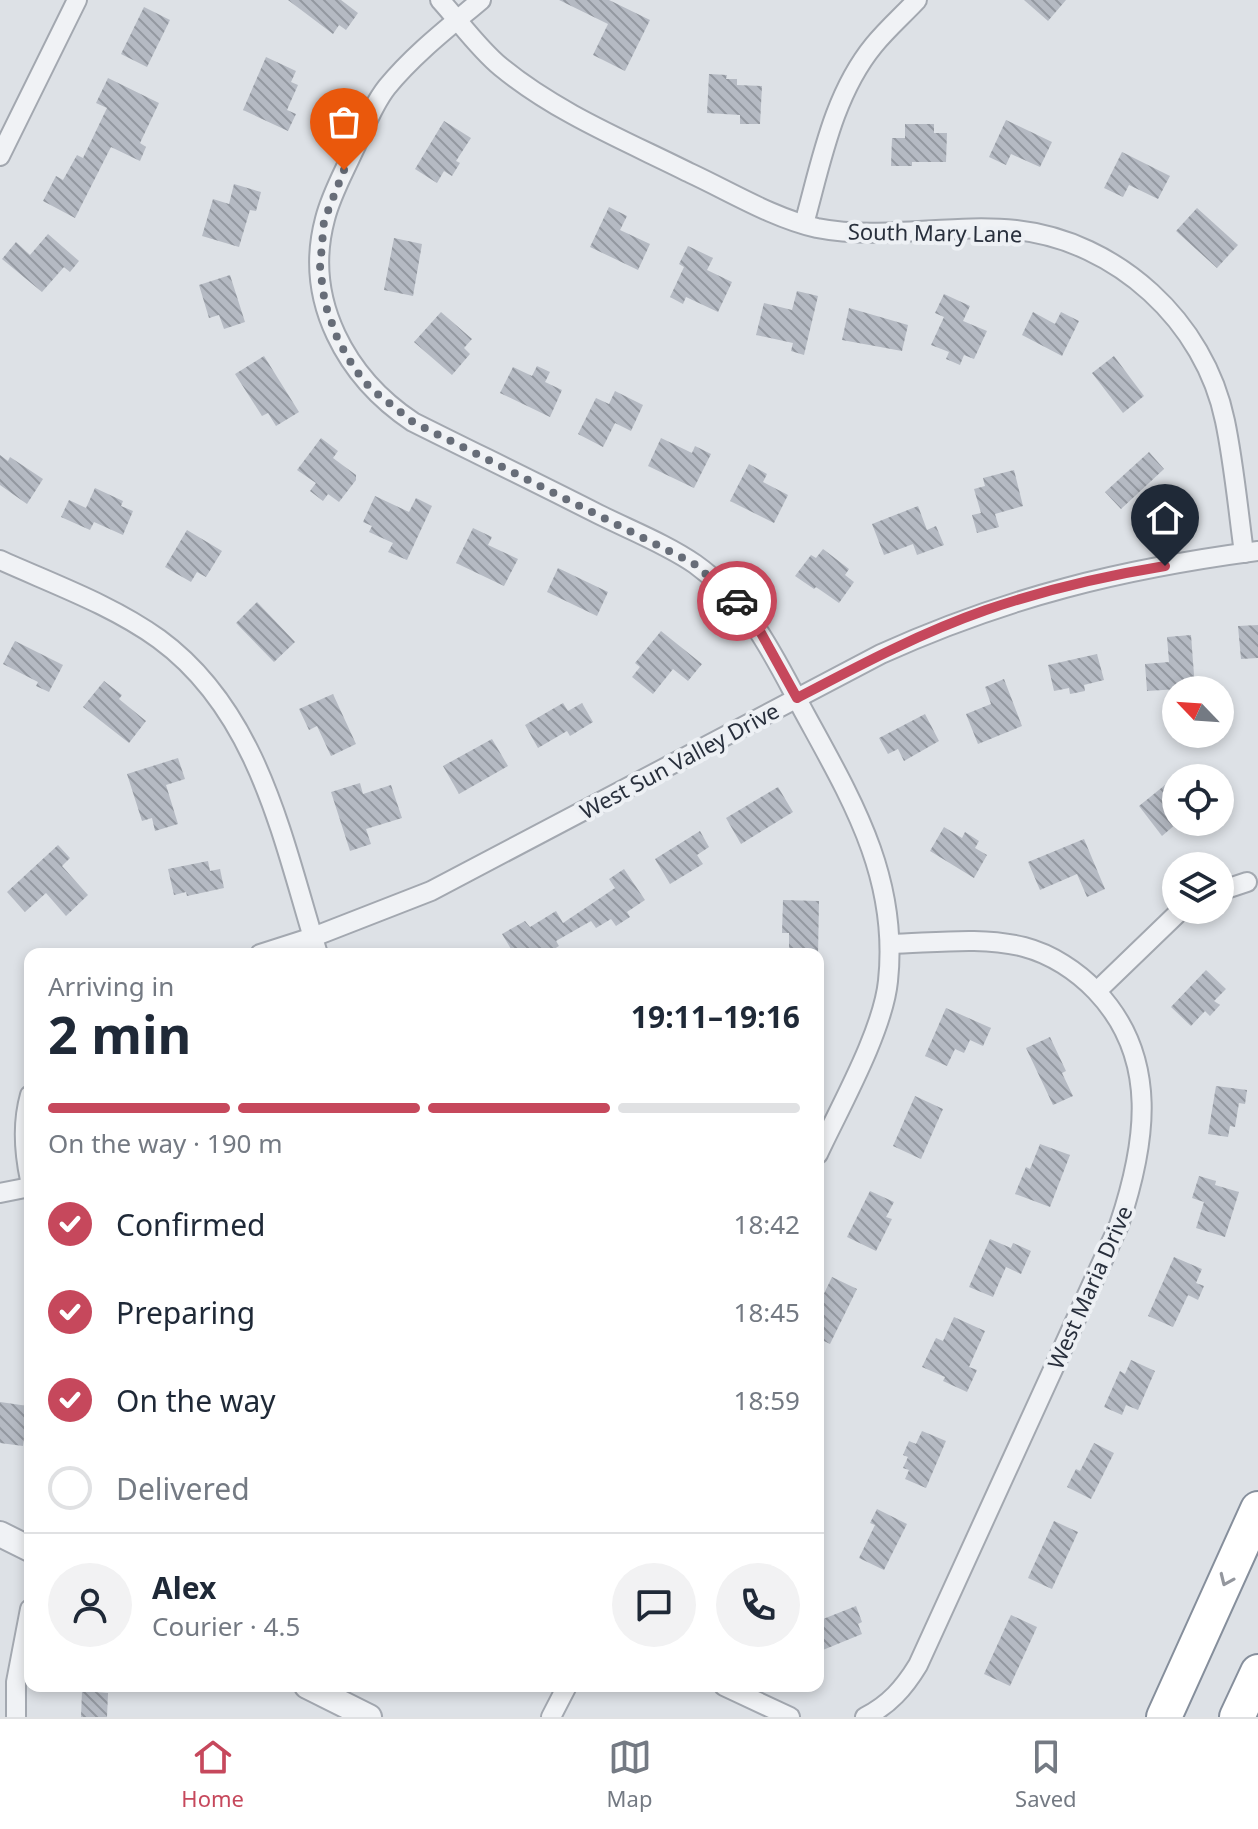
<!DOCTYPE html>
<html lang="en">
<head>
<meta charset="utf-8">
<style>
  :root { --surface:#fff; --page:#f2f2f3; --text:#1f2937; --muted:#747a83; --line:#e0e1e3; --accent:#c6485c }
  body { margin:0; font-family:"Noto Sans",sans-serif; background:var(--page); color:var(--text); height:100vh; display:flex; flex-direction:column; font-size:30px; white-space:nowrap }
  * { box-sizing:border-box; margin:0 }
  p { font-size:26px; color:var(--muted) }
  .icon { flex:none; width:44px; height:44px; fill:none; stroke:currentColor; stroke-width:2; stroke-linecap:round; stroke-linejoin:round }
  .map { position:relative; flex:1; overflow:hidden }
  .details { position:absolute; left:24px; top:948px; width:800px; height:744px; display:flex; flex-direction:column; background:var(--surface); border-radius:16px; box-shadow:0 4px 12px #0003 }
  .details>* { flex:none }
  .needle { width:52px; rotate:295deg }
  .tools { position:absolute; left:1162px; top:676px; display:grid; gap:16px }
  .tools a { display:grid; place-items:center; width:72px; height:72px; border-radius:50%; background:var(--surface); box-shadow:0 4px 12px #0003; font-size:40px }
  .pin { position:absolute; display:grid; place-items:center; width:68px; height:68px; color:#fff; margin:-82px -34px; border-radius:50% 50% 50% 0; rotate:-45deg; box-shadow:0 0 8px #0007 }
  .pin .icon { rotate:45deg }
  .courier { position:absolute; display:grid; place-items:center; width:80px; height:80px; margin:-40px; border:6px solid #c6485c; border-radius:50%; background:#fff; color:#222; box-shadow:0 2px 10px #0007 }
  .overview em { font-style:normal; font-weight:700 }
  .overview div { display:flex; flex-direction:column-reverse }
  .overview { display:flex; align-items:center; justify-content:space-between; height:136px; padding:0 24px }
  h1 { font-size:52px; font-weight:700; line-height:60px }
  .bar { display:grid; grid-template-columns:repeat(4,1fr); gap:12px 8px; align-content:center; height:96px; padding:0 24px }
  .bar i { height:10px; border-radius:6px; background:var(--line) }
  .bar .selected { background:var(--accent) }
  .bar p { grid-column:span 4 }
  .line { display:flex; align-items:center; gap:20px; padding:0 24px; border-top:2px solid var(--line) }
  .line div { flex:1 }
  .round { display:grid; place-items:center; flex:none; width:84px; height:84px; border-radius:42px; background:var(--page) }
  ol { padding:0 24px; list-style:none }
  li { display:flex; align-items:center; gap:24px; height:88px }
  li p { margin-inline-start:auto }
  li .icon { padding:8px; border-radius:50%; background:var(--accent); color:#fff; stroke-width:4 }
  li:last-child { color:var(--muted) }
  li i { width:44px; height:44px; border:4px solid var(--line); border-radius:50% }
  .menu { display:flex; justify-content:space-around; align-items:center; height:112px; border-top:2px solid var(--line); background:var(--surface); font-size:22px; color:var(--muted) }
  .menu a { display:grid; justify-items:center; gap:4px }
  .menu .selected { color:var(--accent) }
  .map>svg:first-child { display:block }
  .building { fill:url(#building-back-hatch) }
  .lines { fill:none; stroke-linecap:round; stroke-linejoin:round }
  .minor-casing { stroke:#a3a8b0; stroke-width:22 }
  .tertiary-casing { stroke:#a3a8b0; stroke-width:28 }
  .motorway-casing { stroke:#868f9c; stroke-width:38 }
  .minor { stroke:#f0f2f5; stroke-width:18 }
  .tertiary { stroke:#f0f2f5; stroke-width:24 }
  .motorway { stroke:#fff; stroke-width:34 }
  .oneway { stroke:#94979e }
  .done { stroke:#676d78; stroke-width:8; stroke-dasharray:0 14.4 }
  .route { stroke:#c6485c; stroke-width:10 }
  .labels { text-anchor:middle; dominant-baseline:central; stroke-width:8; stroke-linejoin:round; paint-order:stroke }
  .street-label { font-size:22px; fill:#282f3c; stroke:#edf0f4 }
</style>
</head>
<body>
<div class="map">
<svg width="1258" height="1717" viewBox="0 0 1258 1717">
  <defs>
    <pattern id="building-back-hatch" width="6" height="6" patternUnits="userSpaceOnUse" patternTransform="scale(2)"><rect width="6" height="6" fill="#b5bac3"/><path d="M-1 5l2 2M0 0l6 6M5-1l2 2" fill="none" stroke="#9398a0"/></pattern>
  </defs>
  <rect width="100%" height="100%" fill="#dde1e6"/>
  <g class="building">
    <polygon points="288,0 341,0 358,13 346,30 339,25 333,34"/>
    <polygon points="559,0 609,0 650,20 625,71 593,55 608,24"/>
    <polygon points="1024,0 1066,0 1048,21"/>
    <polygon points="144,7 170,20 147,67 121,54"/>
    <polygon points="266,57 296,71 291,82 298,85 287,110 296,114 288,131 243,110"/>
    <polygon points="709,74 727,75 726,79 737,79 737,85 762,86 760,124 740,124 740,115 707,113"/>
    <polygon points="108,78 159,103 140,143 146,147 140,161 111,147 75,218 43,201 56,176 63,180 77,155 83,158 107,108 96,103"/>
    <polygon points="1006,120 1052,142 1040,167 1011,154 1006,165 989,157"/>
    <polygon points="444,121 471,138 456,161 460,163 452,176 444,171 437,183 415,169"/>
    <polygon points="905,124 934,124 934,133 947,133 946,162 912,162 912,166 891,166 892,138 905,138"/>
    <polygon points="1122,152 1170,176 1158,199 1129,185 1123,197 1104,188"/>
    <polygon points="234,184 261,192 256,211 250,210 239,247 202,236 213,199 229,204"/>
    <polygon points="609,207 627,216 620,230 650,244 638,270 590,247"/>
    <polygon points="1197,208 1238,245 1217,268 1176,231"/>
    <polygon points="48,234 79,261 70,272 64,267 42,292 2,259 16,242 30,255"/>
    <polygon points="394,238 422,244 413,296 384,290"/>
    <polygon points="688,246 713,258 707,270 732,282 718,312 686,297 683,304 670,297 684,267 679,264"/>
    <polygon points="230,275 245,322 224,329 219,315 209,318 199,285"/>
    <polygon points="797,291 818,296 804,355 791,351 793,343 756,335 764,303 792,310"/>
    <polygon points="944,294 970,306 963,321 987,331 974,359 964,355 960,365 946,359 949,352 931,345 944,317 935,313"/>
    <polygon points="849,308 908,325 902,351 842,340"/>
    <polygon points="441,312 472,339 464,348 470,354 452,375 414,342"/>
    <polygon points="1033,312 1055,324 1061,312 1079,321 1062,356 1022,335"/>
    <polygon points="264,356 299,412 276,426 268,413 262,416 235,374"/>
    <polygon points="1114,356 1144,396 1123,413 1092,373"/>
    <polygon points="537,366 550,372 545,382 562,390 550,417 500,393 513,367 532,376"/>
    <polygon points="615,391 643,405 631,431 615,423 603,447 578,434 596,398 609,404"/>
    <polygon points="321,438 338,451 333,458 356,475 356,480 339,502 328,494 323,501 310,491 316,483 297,470"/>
    <polygon points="661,438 692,453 695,446 711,454 694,488 648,466"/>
    <polygon points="1149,452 1164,469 1121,509 1105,492"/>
    <polygon points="0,455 8,461 10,457 43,479 27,504 0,485"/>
    <polygon points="749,464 767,474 763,482 788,495 774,523 730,501"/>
    <polygon points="1014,470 1023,506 995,514 999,527 977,533 972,515 981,513 974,489 985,486 983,478"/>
    <polygon points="95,488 123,501 121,506 133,511 123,535 94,522 90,530 61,517 69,500 86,508"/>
    <polygon points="375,496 409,512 416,498 432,506 407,560 388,552 393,543 369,532 372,526 363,522"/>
    <polygon points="918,506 927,530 936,526 944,545 917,555 913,544 884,555 872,524"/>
    <polygon points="473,528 492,537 488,545 518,559 504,586 456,563"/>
    <polygon points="187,530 222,551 206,577 197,572 191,582 165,567"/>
    <polygon points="823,549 849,569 845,575 854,582 839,603 816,587 814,589 795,576 811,555 816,558"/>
    <polygon points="558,568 608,592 597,616 547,592"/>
    <polygon points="257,602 295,642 274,662 236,623"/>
    <polygon points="1258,625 1258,658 1241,659 1238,626"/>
    <polygon points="661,631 702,664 688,681 673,669 653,694 632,677 640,667 635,663"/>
    <polygon points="1191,635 1195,688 1147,691 1145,664 1169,662 1167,637"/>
    <polygon points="15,641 63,665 49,692 36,686 38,682 3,664"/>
    <polygon points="1097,654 1104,680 1084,685 1085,691 1070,694 1069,688 1054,691 1048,665"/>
    <polygon points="1004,679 1022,726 978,744 966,714 991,704 985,687"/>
    <polygon points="104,681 122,695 119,699 146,721 129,743 83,707"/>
    <polygon points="333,694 356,744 331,756 317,726 309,730 299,709"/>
    <polygon points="563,703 568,711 582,703 593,722 570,736 567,731 538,748 525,725"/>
    <polygon points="925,714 939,741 904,761 898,749 888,754 879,738"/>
    <polygon points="492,739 508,766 459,794 443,766"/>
    <polygon points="178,758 185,779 166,785 178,824 155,831 152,818 142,821 127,774"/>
    <polygon points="360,783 363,794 391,785 402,818 366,829 371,844 350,851 331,792"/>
    <polygon points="1165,785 1176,800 1176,824 1162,836 1139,806"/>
    <polygon points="778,787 793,812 741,844 726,818"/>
    <polygon points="944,827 962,838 965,832 979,841 975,848 987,855 974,878 930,851"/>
    <polygon points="700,831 709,847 697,855 703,864 670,884 655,859"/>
    <polygon points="1084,839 1105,889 1087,897 1077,874 1040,890 1028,862"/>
    <polygon points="58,845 70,858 62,866 88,895 66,916 46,893 25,912 7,892"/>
    <polygon points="208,861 210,871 220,869 224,888 187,896 186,892 174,895 168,869"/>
    <polygon points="624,869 645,900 627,912 630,917 616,926 611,919 596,928 591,921 556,941 559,946 546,954 514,954 502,934 525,921 530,927 556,911 563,923 615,888 609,879"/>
    <polygon points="783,900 819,901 818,954 789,954 789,933 782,933"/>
    <polygon points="1206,970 1226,989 1214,1001 1220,1005 1210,1016 1205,1011 1191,1026 1171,1007"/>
    <polygon points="946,1008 991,1028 983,1046 970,1040 964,1053 955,1049 947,1066 925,1056"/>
    <polygon points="1050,1037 1066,1071 1062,1073 1073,1096 1053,1105 1026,1048"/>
    <polygon points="1216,1086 1247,1090 1245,1104 1239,1103 1235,1127 1230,1126 1228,1137 1208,1134"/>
    <polygon points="915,1096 943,1109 921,1159 893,1146"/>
    <polygon points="1040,1144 1070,1155 1050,1207 1015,1194 1026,1167 1030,1169"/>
    <polygon points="1199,1176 1216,1181 1215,1185 1239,1192 1225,1237 1196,1228 1204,1202 1192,1198"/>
    <polygon points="870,1191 894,1202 886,1217 892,1219 876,1251 847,1237"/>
    <polygon points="990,1239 1011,1248 1013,1243 1031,1251 1021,1274 1006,1267 993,1297 969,1287"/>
    <polygon points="1174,1257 1202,1269 1196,1283 1204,1286 1198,1300 1188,1295 1173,1327 1148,1316"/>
    <polygon points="832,1277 857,1289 830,1344 818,1338 818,1306"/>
    <polygon points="954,1317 985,1331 969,1367 977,1370 967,1392 943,1381 945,1377 922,1367 936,1338 943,1341"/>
    <polygon points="1131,1360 1155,1371 1138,1410 1126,1405 1122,1415 1104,1407 1120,1371 1125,1374"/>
    <polygon points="0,1402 28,1406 23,1446 0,1443"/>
    <polygon points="922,1431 946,1441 926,1488 905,1479 909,1470 903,1468 908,1457 903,1455 909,1441 916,1444"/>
    <polygon points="1094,1443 1114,1453 1091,1499 1067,1487 1076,1469 1080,1471"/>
    <polygon points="877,1509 907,1524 884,1570 859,1558 875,1525 870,1523"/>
    <polygon points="1054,1521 1078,1532 1052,1589 1028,1578"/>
    <polygon points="856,1606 862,1622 858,1624 862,1634 818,1652 818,1621"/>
    <polygon points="1011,1615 1037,1627 1010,1686 984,1674"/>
    <polygon points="82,1691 108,1693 107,1717 81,1717"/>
  </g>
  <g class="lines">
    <defs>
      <g id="minor">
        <path d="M440,0C460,22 478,48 501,67C557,113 626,141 690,173C731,192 773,218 817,228C883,241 950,223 1016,230C1117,241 1205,322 1225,421C1234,464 1238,509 1244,553"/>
        <path d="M481,0C449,27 414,54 387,87C372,106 364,130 353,152C343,174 331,195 325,219C303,301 347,378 413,422C475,453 537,483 598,514C630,530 666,544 695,564C751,604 773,655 805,714C852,800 899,878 888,981C883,1031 840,1107 818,1154"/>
        <polyline points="0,156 77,0"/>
        <path d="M804,224C821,163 833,95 874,45C887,29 903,15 917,0"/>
        <path d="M0,560C53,584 112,605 159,639C260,713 283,842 318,954"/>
        <polyline points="1220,891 1247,882"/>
        <path d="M260,954L313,937L431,891L881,654C1007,597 1122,569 1258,551"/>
        <polyline points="1097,991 1181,910"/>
        <path d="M30,1095C22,1123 24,1152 30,1180"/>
        <polyline points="0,1193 30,1187"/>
        <polyline points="724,1686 790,1717"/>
        <polyline points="16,1717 16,1682 30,1609"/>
        <polyline points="551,1717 567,1686"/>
        <path d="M865,1717C889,1705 904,1688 918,1665L1119,1225C1146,1144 1160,1058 1096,991C1077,971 1051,954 1024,947C982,936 933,943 890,944"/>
      </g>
      <g id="tertiary">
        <polyline points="0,1534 30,1549"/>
        <polyline points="307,1686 369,1717"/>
      </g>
      <g id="motorway">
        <polyline points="1164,1717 1258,1509"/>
        <polyline points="1237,1717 1258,1672"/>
      </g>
    </defs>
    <use href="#minor" class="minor-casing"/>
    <use href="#tertiary" class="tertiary-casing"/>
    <use href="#motorway" class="motorway-casing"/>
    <use href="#minor" class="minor"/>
    <use href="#tertiary" class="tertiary"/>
    <use href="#motorway" class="motorway"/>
  </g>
  <defs><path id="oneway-chevron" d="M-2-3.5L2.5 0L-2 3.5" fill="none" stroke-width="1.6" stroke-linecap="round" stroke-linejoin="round" transform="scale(2)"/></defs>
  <use class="oneway" href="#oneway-chevron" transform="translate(1226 1580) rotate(114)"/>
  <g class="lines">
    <polyline class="done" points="344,170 324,221 320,268 325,304 338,340 354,368 370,388 413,422 693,563 737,601"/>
    <path class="route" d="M737,601L756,624L797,698C858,666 920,633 986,610C1044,590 1104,576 1165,566"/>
  </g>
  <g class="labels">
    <g class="street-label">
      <text transform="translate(935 232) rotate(1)">South Mary Lane</text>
      <text transform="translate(679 760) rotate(-28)">West Sun Valley Drive</text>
      <text transform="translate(1089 1287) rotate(-66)">West Maria Drive</text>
    </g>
  </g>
</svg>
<div class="tools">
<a><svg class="needle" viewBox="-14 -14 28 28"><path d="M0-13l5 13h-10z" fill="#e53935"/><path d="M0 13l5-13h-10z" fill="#747a83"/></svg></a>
<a><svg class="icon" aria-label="locate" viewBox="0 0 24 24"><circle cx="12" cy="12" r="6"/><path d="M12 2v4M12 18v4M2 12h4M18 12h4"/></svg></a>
<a><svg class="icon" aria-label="layers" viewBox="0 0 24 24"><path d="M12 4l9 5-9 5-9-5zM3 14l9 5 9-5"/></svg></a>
</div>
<div class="pin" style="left:344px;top:170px;background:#ea580c"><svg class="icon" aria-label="bag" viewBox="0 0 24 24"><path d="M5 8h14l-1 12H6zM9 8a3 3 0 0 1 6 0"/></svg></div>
<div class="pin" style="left:1165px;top:566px;background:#1f2937"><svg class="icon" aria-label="home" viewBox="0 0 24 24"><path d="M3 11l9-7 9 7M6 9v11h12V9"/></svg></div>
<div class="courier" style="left:737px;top:601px"><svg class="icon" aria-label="car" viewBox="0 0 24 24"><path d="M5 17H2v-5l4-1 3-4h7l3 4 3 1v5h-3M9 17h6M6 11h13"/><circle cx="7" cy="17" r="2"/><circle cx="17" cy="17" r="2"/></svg></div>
<section class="details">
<div class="overview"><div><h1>2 min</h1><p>Arriving in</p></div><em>19:11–19:16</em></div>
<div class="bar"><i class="selected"></i><i class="selected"></i><i class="selected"></i><i></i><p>On the way · 190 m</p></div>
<ol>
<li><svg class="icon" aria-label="check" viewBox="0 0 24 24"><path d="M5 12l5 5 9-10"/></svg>Confirmed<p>18:42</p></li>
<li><svg class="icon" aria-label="check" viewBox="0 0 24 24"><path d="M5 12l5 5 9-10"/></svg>Preparing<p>18:45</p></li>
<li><svg class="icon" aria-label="check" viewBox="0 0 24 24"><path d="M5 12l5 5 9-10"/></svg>On the way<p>18:59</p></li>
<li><i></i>Delivered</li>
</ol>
<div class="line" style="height:144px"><a class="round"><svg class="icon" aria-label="person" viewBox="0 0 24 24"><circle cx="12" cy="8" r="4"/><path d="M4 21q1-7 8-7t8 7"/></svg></a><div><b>Alex</b><p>Courier · 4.5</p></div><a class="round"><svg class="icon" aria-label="chat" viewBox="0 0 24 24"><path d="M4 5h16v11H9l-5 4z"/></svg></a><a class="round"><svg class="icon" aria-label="phone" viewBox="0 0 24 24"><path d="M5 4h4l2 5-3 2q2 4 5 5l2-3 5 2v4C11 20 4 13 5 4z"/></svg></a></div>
</section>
</div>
<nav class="menu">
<a class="selected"><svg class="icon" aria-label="home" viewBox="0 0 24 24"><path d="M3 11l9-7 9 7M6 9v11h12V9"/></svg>Home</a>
<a><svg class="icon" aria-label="map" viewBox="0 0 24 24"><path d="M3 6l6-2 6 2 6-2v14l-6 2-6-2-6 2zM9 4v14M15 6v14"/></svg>Map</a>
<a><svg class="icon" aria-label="saved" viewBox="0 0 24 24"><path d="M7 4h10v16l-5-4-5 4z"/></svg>Saved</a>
</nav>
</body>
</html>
